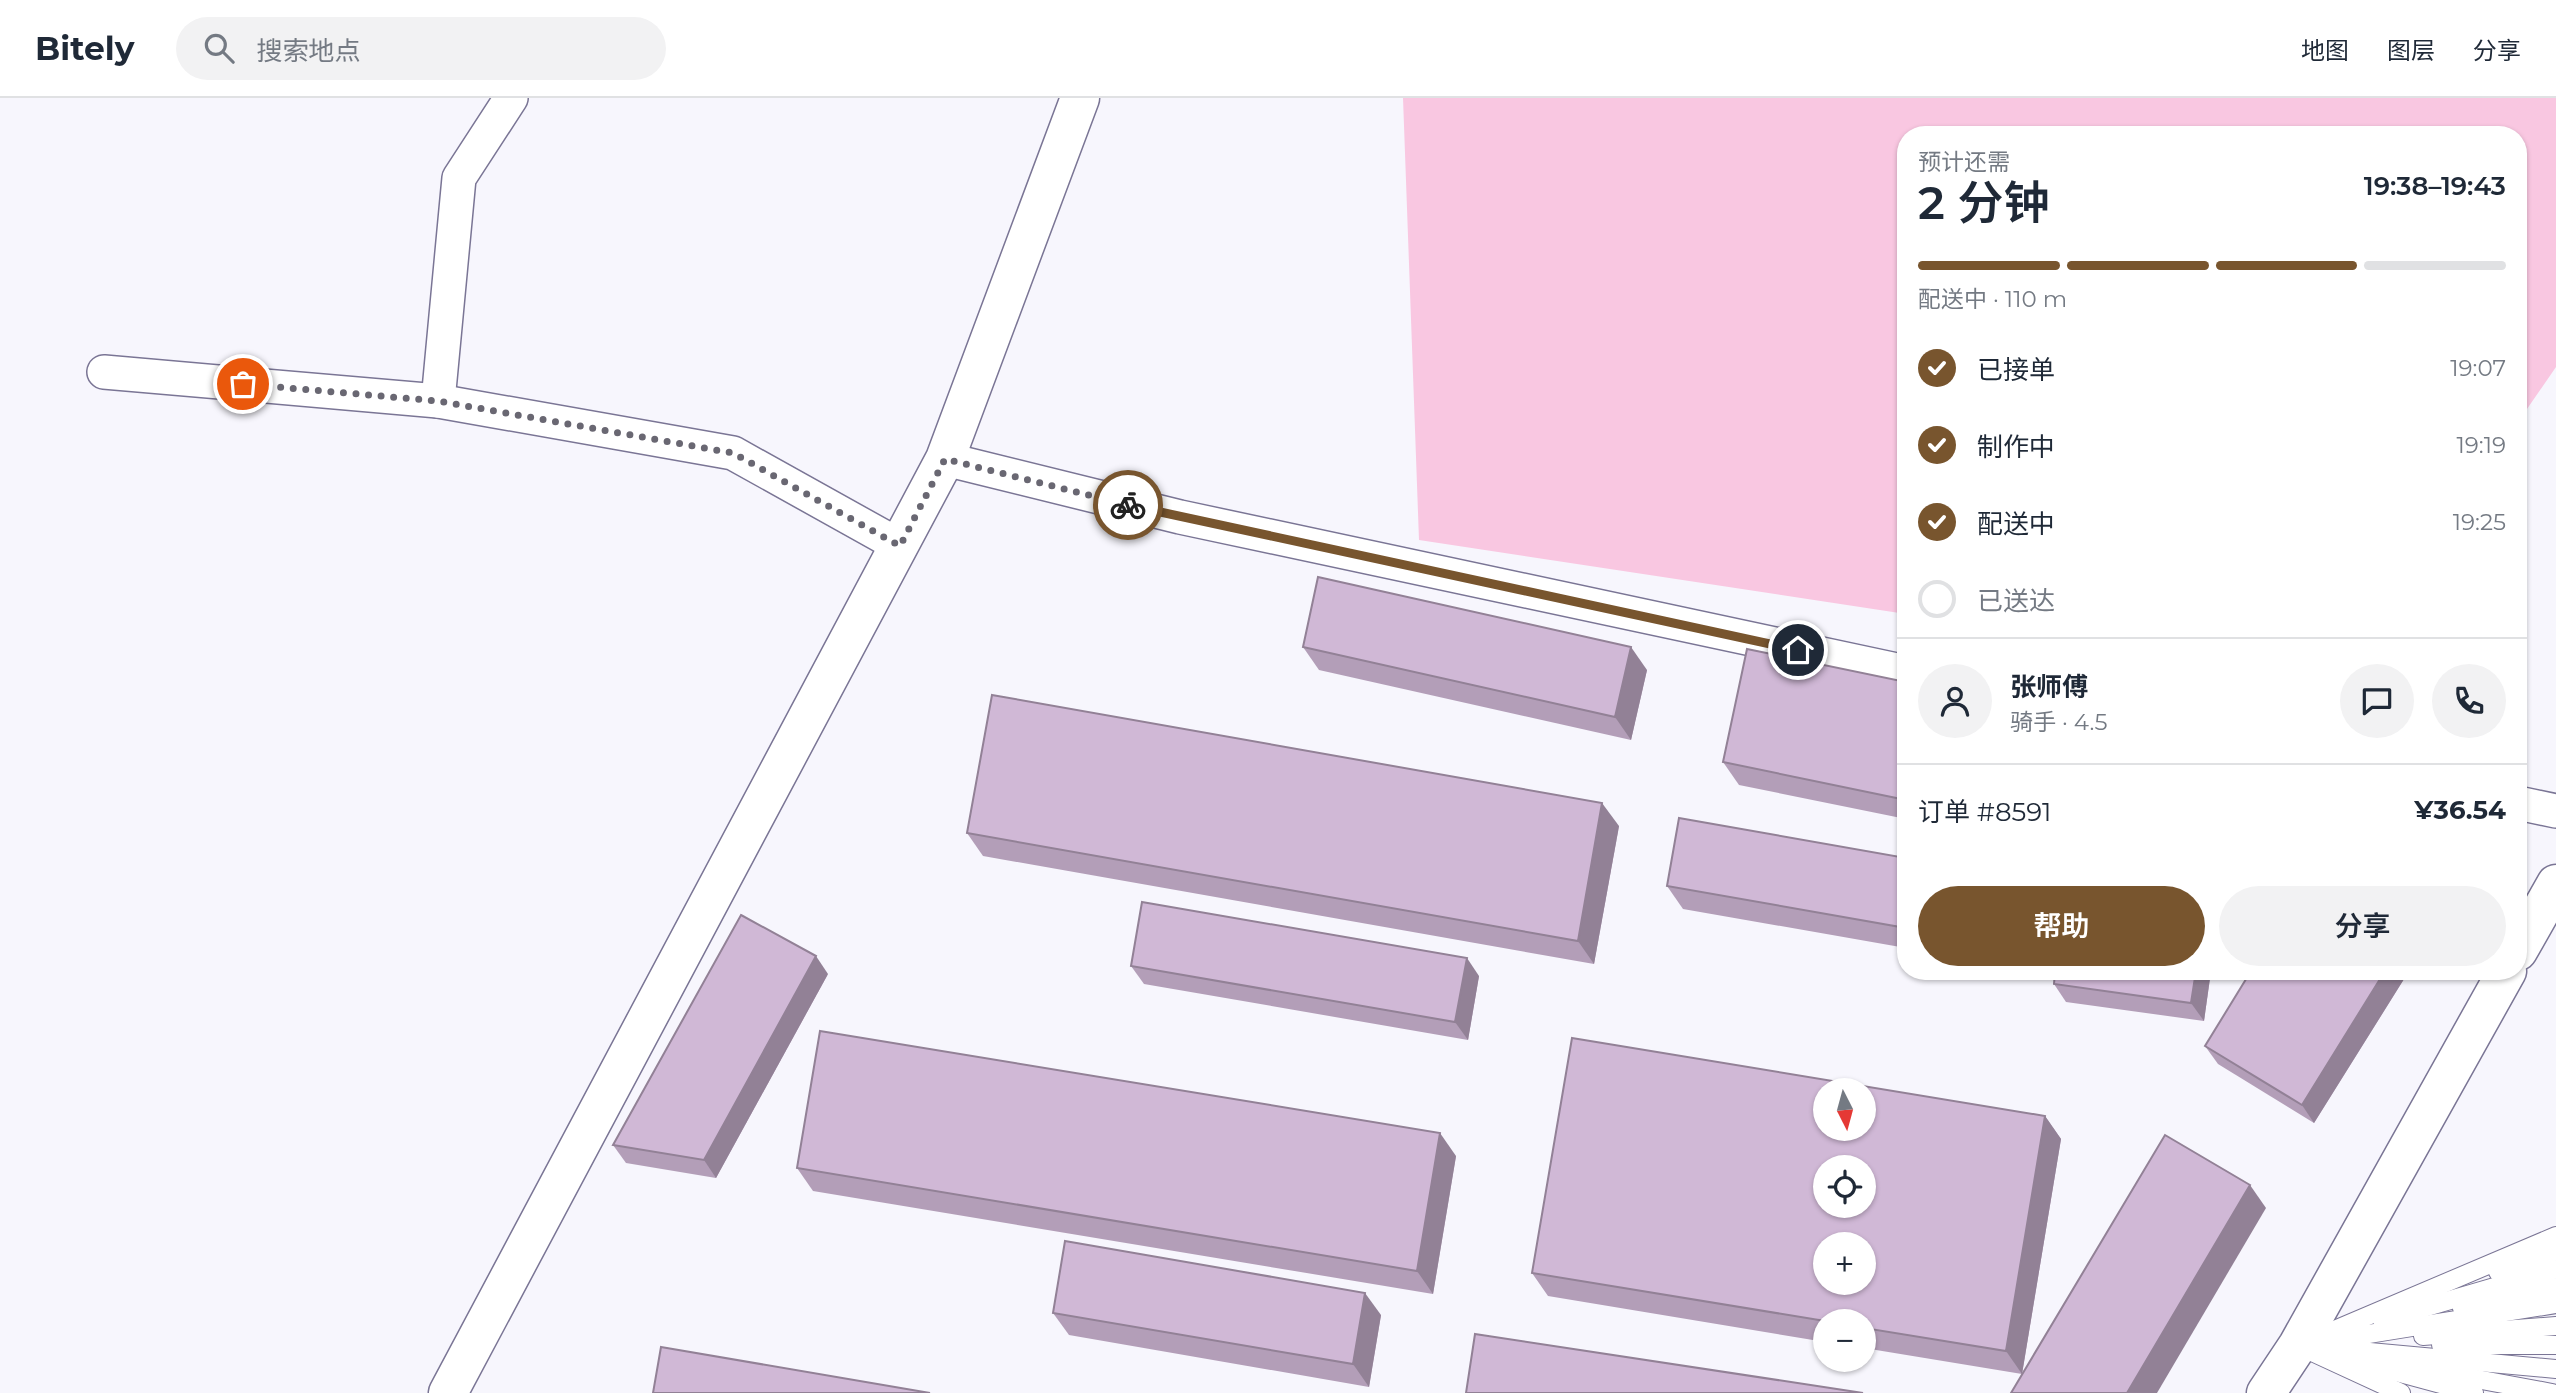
<!DOCTYPE html>
<html lang="zh">
<head>
<meta charset="utf-8">
<style>
  :root { --surface:#fff; --page:#f2f2f3; --text:#1f2937; --muted:#747a83; --line:#e0e1e3; --accent:#78552e }
  body { margin:0; font-family:Montserrat,"Noto Sans SC",sans-serif; background:var(--page); color:var(--text); height:100vh; display:flex; flex-direction:column; font-size:26px; white-space:nowrap }
  * { box-sizing:border-box; margin:0 }
  p { font-size:23px; color:var(--muted) }
  .icon { flex:none; width:38px; height:38px; fill:none; stroke:currentColor; stroke-width:2; stroke-linecap:round; stroke-linejoin:round }
  .map { position:relative; flex:1; overflow:hidden }
  .drawer { position:absolute; left:1897px; top:28px; width:630px; height:854px; display:flex; flex-direction:column; background:var(--surface); border-radius:28px; box-shadow:0 2px 5px #0004 }
  .drawer>* { flex:none }
  .needle { width:46px; rotate:174deg }
  .fabs { position:absolute; left:1813px; top:980px; display:grid; gap:14px }
  .fabs a { display:grid; place-items:center; width:63px; height:63px; border-radius:50%; background:var(--surface); box-shadow:0 2px 5px #0004; font-size:35px }
  .pin { position:absolute; display:grid; place-items:center; width:60px; height:60px; color:#fff; margin:-30px; border:4px solid #fff; border-radius:50%; box-shadow:0 2px 7px #0007 }
  .courier { position:absolute; display:grid; place-items:center; width:70px; height:70px; margin:-35px; border:5px solid #78552e; border-radius:50%; background:#fff; color:#222; box-shadow:0 2px 9px #0007 }
  .summary em { font-style:normal; font-weight:600 }
  .summary div { display:flex; flex-direction:column-reverse }
  .summary { display:flex; align-items:center; justify-content:space-between; height:119px; padding:0 21px }
  h1 { font-size:46px; font-weight:600; line-height:52px }
  .bar { display:grid; grid-template-columns:repeat(4,1fr); gap:10px 7px; align-content:center; height:84px; padding:0 21px }
  .bar i { height:9px; border-radius:5px; background:var(--line) }
  .bar .on { background:var(--accent) }
  .bar p { grid-column:span 4 }
  .line { display:flex; align-items:center; gap:18px; padding:0 21px; border-top:2px solid var(--line) }
  .line div { flex:1 }
  .round { display:grid; place-items:center; flex:none; width:74px; height:74px; border-radius:37px; background:var(--page) }
  ol { padding:0 21px; list-style:none }
  li { display:flex; align-items:center; gap:21px; height:77px }
  li p { margin-inline-start:auto }
  li .icon { padding:7px; border-radius:50%; background:var(--accent); color:#fff; stroke-width:4 }
  li:last-child { color:var(--muted) }
  li i { width:38px; height:38px; border:4px solid var(--line); border-radius:50% }
  .cta { display:flex; gap:14px; margin-top:auto; padding:14px 21px }
  .cta a { flex:1; height:80px; border-radius:42px; background:var(--accent); color:#fff; font-size:28px; font-weight:600; line-height:80px; text-align:center }
  .cta a+a { background:var(--page); color:var(--text) }
  header { display:flex; align-items:center; gap:42px; box-sizing:border-box; height:98px; padding:0 35px; background:var(--surface); border-bottom:2px solid var(--line) }
  header strong { font-size:33px }
  nav { display:flex; gap:38px; margin-inline-start:auto; font-size:24px }
  .search { width:490px; height:63px; background:var(--page); display:flex; align-items:center; gap:18px; box-sizing:border-box; padding:0 24px; border-radius:38px; color:var(--muted); font-size:26px }
  .map>svg:first-child { display:block }
  .green { fill:#f9c7e1 }
  .lines { fill:none; stroke-linecap:round; stroke-linejoin:round }
  .lane-casing { stroke:#7a7595; stroke-width:20 }
  .street-casing { stroke:#7a7595; stroke-width:36 }
  .secondary-casing { stroke:#7a7595; stroke-width:41 }
  .lane { stroke:#fff; stroke-width:18 }
  .street { stroke:#fff; stroke-width:33 }
  .secondary { stroke:#fff; stroke-width:38 }
  .wall { fill:#b39eb8 }
  .shaded-wall { fill:#928196 }
  .building { fill:#d0b8d6; stroke:#928196; stroke-width:2; fill-rule:evenodd }
  .done { stroke:#696772; stroke-width:7; stroke-dasharray:0 12.6 }
  .route { stroke:#78552e; stroke-width:9 }
</style>
</head>
<body>
<header>
<strong>Bitely</strong>
<div class="search"><svg class="icon" aria-label="search" viewBox="0 0 24 24"><circle cx="10" cy="10" r="6"/><path d="M15 15l6 6"/></svg>搜索地点</div>
<nav><a>地图</a><a>图层</a><a>分享</a></nav>
</header>
<div class="map">
<svg width="2556" height="1295" viewBox="0 0 2556 1295">
  <rect width="100%" height="100%" fill="#f7f6fd"/>
  <polygon class="green" points="1403,0 2556,0 2556,269 2518,324 2518,37 1906,37 1906,516 1419,442"/>
  <g class="lines">
    <defs>
      <g id="lane">
        <polyline points="2498,1174 2556,1153"/>
        <polyline points="2462,1210 2556,1189"/>
        <polyline points="2382,1222 2556,1171"/>
        <polyline points="2423,1238 2556,1228"/>
        <polyline points="2325,1243 2556,1206"/>
        <polyline points="2304,1245 2556,1138"/>
        <polyline points="2441,1247 2556,1247"/>
        <polyline points="2326,1250 2556,1271"/>
        <polyline points="2310,1253 2401,1295"/>
        <polyline points="2345,1260 2474,1295"/>
        <polyline points="2401,1267 2552,1295"/>
      </g>
      <g id="street">
        <polyline points="104,274 438,303 733,355 900,448"/>
        <polyline points="438,303 459,80 511,0"/>
        <polyline points="945,361 1180,419 1906,574"/>
        <polyline points="2518,705 2556,713"/>
      </g>
      <g id="secondary">
        <polyline points="2518,853 2556,786"/>
        <polyline points="448,1295 945,361 1080,0"/>
        <polyline points="2266,1295 2298,1247 2507,873"/>
      </g>
    </defs>
    <use href="#lane" class="lane-casing"/>
    <use href="#street" class="street-casing"/>
    <use href="#secondary" class="secondary-casing"/>
    <use href="#lane" class="lane"/>
    <use href="#street" class="street"/>
    <use href="#secondary" class="secondary"/>
  </g>
  <g class="wall">
    <polygon points="1303,549 1647,572 1631,642 1319,572"/>
    <polygon points="1906,584 1906,721 1739,687 1723,664"/>
    <polygon points="1619,728 1594,866 983,758 967,735"/>
    <polygon points="1906,760 1906,850 1683,811 1667,788"/>
    <polygon points="1131,868 1479,878 1468,942 1144,886"/>
    <polygon points="2211,873 2204,923 2066,904 2054,886"/>
    <polygon points="2251,873 2409,873 2314,1025 2218,966 2205,948"/>
    <polygon points="828,876 716,1080 626,1065 613,1047"/>
    <polygon points="2045,1018 2061,1041 2022,1276 1864,1250 1864,1223 1825,1223 1825,1244 1548,1198 1532,1175"/>
    <polygon points="1456,1058 1433,1196 813,1093 797,1070"/>
    <polygon points="1053,1215 1381,1217 1369,1289 1069,1237"/>
  </g>
  <g class="shaded-wall">
    <polygon points="1631,549 1647,572 1631,642 1615,619"/>
    <polygon points="1602,705 1619,728 1594,866 1578,843"/>
    <polygon points="816,858 828,876 716,1080 704,1062"/>
    <polygon points="1467,860 1479,878 1468,942 1455,924"/>
    <polygon points="2196,873 2211,873 2204,923 2191,905"/>
    <polygon points="2385,873 2409,873 2314,1025 2302,1007"/>
    <polygon points="2045,1018 2061,1041 2022,1276 2006,1253"/>
    <polygon points="1440,1035 1456,1058 1433,1196 1417,1173"/>
    <polygon points="2250,1087 2266,1110 2157,1295 2127,1295"/>
    <polygon points="1365,1195 1381,1217 1369,1289 1353,1266"/>
  </g>
  <g class="building">
    <polygon points="1318,479 1631,549 1615,619 1303,549"/>
    <polygon points="1747,551 1906,584 1906,702 1723,664"/>
    <polygon points="992,597 1602,705 1578,843 967,735"/>
    <polygon points="1679,720 1906,760 1906,830 1667,788"/>
    <polygon points="1142,804 1467,860 1455,924 1131,868"/>
    <polygon points="741,817 816,858 704,1062 613,1047"/>
    <polygon points="2055,873 2196,873 2191,905 2054,886"/>
    <polygon points="2251,873 2385,873 2302,1007 2205,948"/>
    <polygon points="820,933 1440,1035 1417,1173 797,1070"/>
    <path d="M1572,940L2045,1018L2006,1253L1864,1230V1223H1825L1532,1175ZM1825,992H1864V1031H1825ZM1825,1069H1864V1108H1825ZM1825,1146H1864V1185H1825Z"/>
    <polygon points="2165,1037 2250,1087 2127,1295 2011,1295"/>
    <polygon points="1065,1143 1365,1195 1353,1266 1053,1215"/>
    <polygon points="1475,1236 1863,1295 1466,1295"/>
    <polygon points="661,1249 930,1295 653,1295"/>
  </g>
  <g class="lines">
    <polyline class="done" points="243,286 438,303 733,355 900,448 945,361 1128,407"/>
    <polyline class="route" points="1128,407 1798,552"/>
  </g>
</svg>
<div class="fabs">
<a><svg class="needle" viewBox="-14 -14 28 28"><path d="M0-13l5 13h-10z" fill="#e53935"/><path d="M0 13l5-13h-10z" fill="#747a83"/></svg></a>
<a><svg class="icon" aria-label="locate" viewBox="0 0 24 24"><circle cx="12" cy="12" r="6"/><path d="M12 2v4M12 18v4M2 12h4M18 12h4"/></svg></a>
<a>+</a>
<a>−</a>
</div>
<div class="pin" style="left:243px;top:286px;background:#ea580c"><svg class="icon" aria-label="bag" viewBox="0 0 24 24"><path d="M5 8h14l-1 12H6zM9 8a3 3 0 0 1 6 0"/></svg></div>
<div class="pin" style="left:1798px;top:552px;background:#1f2937"><svg class="icon" aria-label="home" viewBox="0 0 24 24"><path d="M3 11l9-7 9 7M6 9v11h12V9"/></svg></div>
<div class="courier" style="left:1128px;top:407px"><svg class="icon" aria-label="bike" viewBox="0 0 24 24"><circle cx="6" cy="16" r="4"/><circle cx="18" cy="16" r="4"/><path d="M6 16l4-8h5l3 8M10 8l3 8H6M13 5h3"/></svg></div>
<section class="drawer">
<div class="summary"><div><h1>2 分钟</h1><p>预计还需</p></div><em>19:38–19:43</em></div>
<div class="bar"><i class="on"></i><i class="on"></i><i class="on"></i><i></i><p>配送中 · 110 m</p></div>
<ol>
<li><svg class="icon" aria-label="check" viewBox="0 0 24 24"><path d="M5 12l5 5 9-10"/></svg>已接单<p>19:07</p></li>
<li><svg class="icon" aria-label="check" viewBox="0 0 24 24"><path d="M5 12l5 5 9-10"/></svg>制作中<p>19:19</p></li>
<li><svg class="icon" aria-label="check" viewBox="0 0 24 24"><path d="M5 12l5 5 9-10"/></svg>配送中<p>19:25</p></li>
<li><i></i>已送达</li>
</ol>
<div class="line" style="height:126px"><a class="round"><svg class="icon" aria-label="person" viewBox="0 0 24 24"><circle cx="12" cy="8" r="4"/><path d="M4 21q1-7 8-7t8 7"/></svg></a><div><b>张师傅</b><p>骑手 · 4.5</p></div><a class="round"><svg class="icon" aria-label="chat" viewBox="0 0 24 24"><path d="M4 5h16v11H9l-5 4z"/></svg></a><a class="round"><svg class="icon" aria-label="phone" viewBox="0 0 24 24"><path d="M5 4h4l2 5-3 2q2 4 5 5l2-3 5 2v4C11 20 4 13 5 4z"/></svg></a></div>
<div class="line" style="height:91px"><div>订单 #8591</div><b>¥36.54</b></div>
<div class="cta"><a>帮助</a><a>分享</a></div>
</section>
</div>
</body>
</html>
